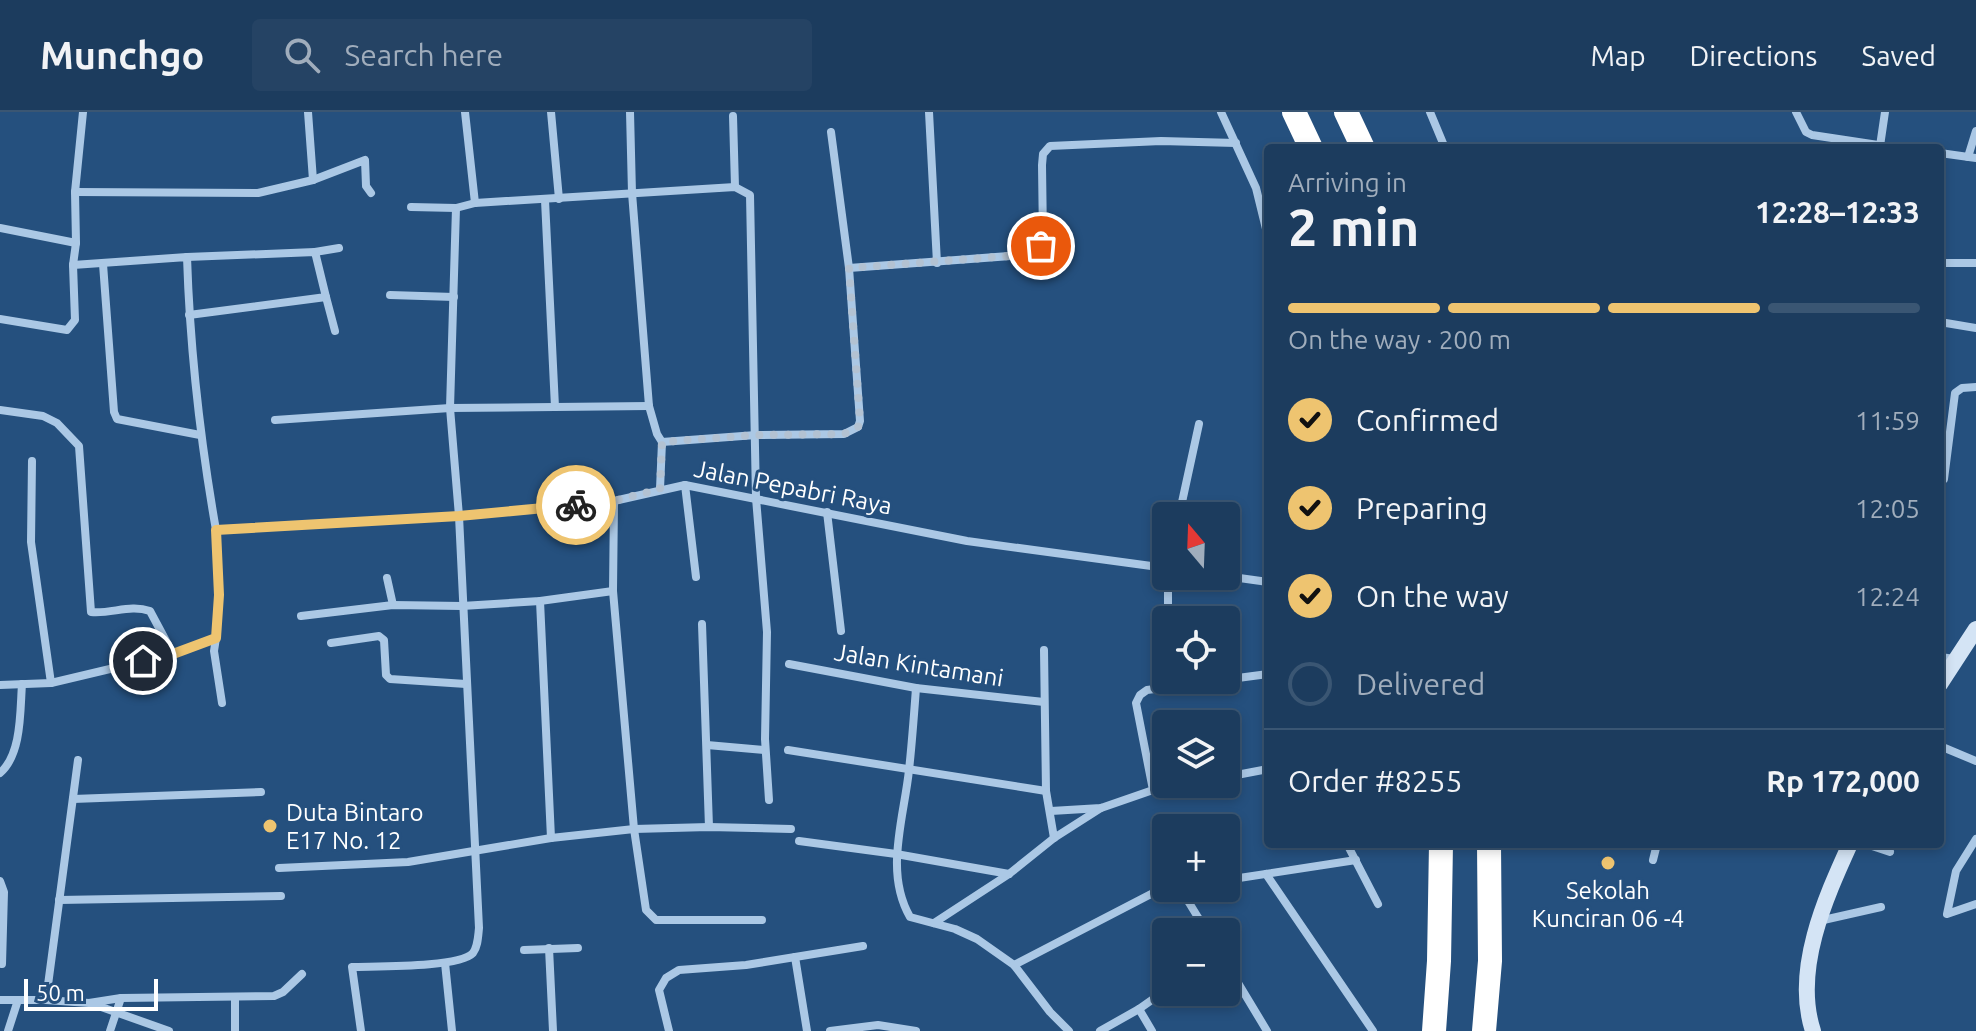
<!DOCTYPE html>
<html lang="en">
<head>
<meta charset="utf-8">
<style>
  :root { --surface:#1c3c5e; --page:#254364; --text:#f1f3f6; --muted:#a0adbc; --line:#3a5673; --accent:#eec470 }
  body { margin:0; font-family:Ubuntu,sans-serif; background:var(--page); color:var(--text); height:100vh; display:flex; flex-direction:column; font-size:30px; white-space:nowrap }
  * { box-sizing:border-box; margin:0 }
  p { font-size:26px; color:var(--muted) }
  .icon { flex:none; width:44px; height:44px; fill:none; stroke:currentColor; stroke-width:2; stroke-linecap:round; stroke-linejoin:round }
  .map { position:relative; flex:1; overflow:hidden }
  .sheet { position:absolute; left:1264px; top:32px; width:680px; height:704px; display:flex; flex-direction:column; background:var(--surface); border-radius:8px; box-shadow:0 4px 12px #0003,0 0 0 2px var(--line) }
  .sheet>* { flex:none }
  .needle { width:52px; rotate:341deg }
  .fabs { position:absolute; left:1152px; top:390px; display:grid; gap:16px }
  .fabs a { display:grid; place-items:center; width:88px; height:88px; border-radius:8px; background:var(--surface); box-shadow:0 4px 12px #0003,0 0 0 2px var(--line); font-size:40px }
  .scale { position:absolute; left:24px; bottom:20px; width:134px; box-sizing:border-box; padding-left:8px; border:4px solid #fff; border-top:0; font-size:22px; line-height:28px; white-space:nowrap; color:#fff; -webkit-text-stroke:6px #25507e; paint-order:stroke }
  .pin { position:absolute; display:grid; place-items:center; width:68px; height:68px; color:#fff; margin:-34px; border:4px solid #fff; border-radius:50%; box-shadow:0 2px 8px #0007 }
  .courier { position:absolute; display:grid; place-items:center; width:80px; height:80px; margin:-40px; border:6px solid #eec470; border-radius:50%; background:#fff; color:#222; box-shadow:0 2px 10px #0007 }
  .summary em { font-style:normal; font-weight:600 }
  .summary div { display:flex; flex-direction:column-reverse }
  .summary { display:flex; align-items:center; justify-content:space-between; height:136px; padding:0 24px }
  h1 { font-size:52px; font-weight:600; line-height:60px }
  .bar { display:grid; grid-template-columns:repeat(4,1fr); gap:12px 8px; align-content:center; height:96px; padding:0 24px }
  .bar i { height:10px; border-radius:6px; background:var(--line) }
  .bar .selected { background:var(--accent) }
  .bar p { grid-column:span 4 }
  .line { display:flex; align-items:center; gap:20px; padding:0 24px; border-top:2px solid var(--line) }
  .line div { flex:1 }
  ol { padding:0 24px; list-style:none }
  li { display:flex; align-items:center; gap:24px; height:88px }
  li p { margin-inline-start:auto }
  li .icon { padding:8px; border-radius:50%; background:var(--accent); color:#111; stroke-width:4 }
  li:last-child { color:var(--muted) }
  li i { width:44px; height:44px; border:4px solid var(--line); border-radius:50% }
  header { display:flex; align-items:center; gap:48px; box-sizing:border-box; height:112px; padding:0 40px; background:var(--surface); border-bottom:2px solid var(--line) }
  header strong { font-size:38px }
  nav { display:flex; gap:44px; margin-inline-start:auto; font-size:28px }
  .search { width:560px; height:72px; background:var(--page); display:flex; align-items:center; gap:20px; box-sizing:border-box; padding:0 28px; border-radius:8px; color:var(--muted); font-size:30px }
  .map>svg:first-child { display:block }
  .lines { fill:none; stroke-linecap:round; stroke-linejoin:round }
  .street { stroke:#abc8e5; stroke-width:8 }
  .secondary { stroke:#d4e4f5; stroke-width:16 }
  .highway { stroke:#fff; stroke-width:24 }
  .done { stroke:#b3c2d2; stroke-width:8; stroke-dasharray:0 14.4 }
  .route { stroke:#eec470; stroke-width:10 }
  .poi-dot { fill:#eec470; stroke:#25507e; stroke-width:3 }
  .labels { text-anchor:middle; dominant-baseline:central; stroke-width:6; stroke-linejoin:round; paint-order:stroke }
  .street-label { font-size:24px; fill:#fff; stroke:#25507e }
  .poi-label { font-size:24px; fill:#fff; stroke:#25507e; text-anchor:start }
</style>
</head>
<body>
<header>
<strong>Munchgo</strong>
<div class="search"><svg class="icon" aria-label="search" viewBox="0 0 24 24"><circle cx="10" cy="10" r="6"/><path d="M15 15l6 6"/></svg>Search here</div>
<nav><a>Map</a><a>Directions</a><a>Saved</a></nav>
</header>
<div class="map">
<svg width="1976" height="919" viewBox="0 0 1976 919">
  <rect width="100%" height="100%" fill="#25507e"/>
  <g class="lines">
    <g class="street">
      <polyline points="308,0 313,68"/>
      <polyline points="465,0 475,91"/>
      <polyline points="551,0 559,87"/>
      <polyline points="630,0 632,81 649,294 657,322 662,330 660,377"/>
      <polyline points="929,0 937,151"/>
      <polyline points="1221,0 1256,76 1268,125"/>
      <polyline points="1430,0 1445,36"/>
      <polyline points="1796,0 1806,20 1812,23 1898,36"/>
      <polyline points="733,4 735,75"/>
      <polyline points="1880,34 1885,0"/>
      <polyline points="1940,41 1976,46"/>
      <polyline points="1968,45 1976,19"/>
      <polyline points="75,80 258,81 313,68 365,48 366,74 371,81"/>
      <polyline points="545,88 555,295"/>
      <polyline points="411,95 456,96 475,91 735,75 750,83 756,386 767,520 765,627 769,688"/>
      <polyline points="0,116 76,131 75,80 83,0"/>
      <polyline points="315,140 339,136"/>
      <polyline points="187,145 315,140 326,185 189,203"/>
      <polyline points="1940,151 1976,151"/>
      <polyline points="103,152 114,300 117,307 200,323"/>
      <path d="M73,153L187,145C190,237 200,327 216,418"/>
      <path d="M849,156L1023,143C1033,140 1040,137 1043,127L1042,53L1043,42L1050,34L1161,29L1236,31"/>
      <polyline points="390,183 454,185"/>
      <polyline points="326,185 335,219"/>
      <polyline points="0,207 67,218 75,208 73,153 76,131"/>
      <polyline points="1940,210 1976,216"/>
      <path d="M0,298L43,304L57,311L79,334L91,500C112,502 130,492 150,499L173,542"/>
      <polyline points="275,308 450,296 649,294"/>
      <polyline points="662,330 756,323 844,322 858,315 860,309 849,156 831,20"/>
      <polyline points="32,349 31,430 51,571"/>
      <polyline points="1944,367 1955,281 1962,276 1976,275"/>
      <polyline points="685,373 696,465"/>
      <polyline points="614,389 613,479 634,717 646,798 656,808 762,808"/>
      <polyline points="827,400 841,519"/>
      <polyline points="1179,404 1199,312"/>
      <polyline points="1168,464 1168,502 1171,508"/>
      <polyline points="1225,464 1268,470"/>
      <polyline points="387,466 393,493"/>
      <polyline points="540,489 551,726"/>
      <polyline points="301,504 393,493 462,494 540,489 613,479"/>
      <polyline points="702,512 709,715"/>
      <polyline points="216,526 214,539 222,591"/>
      <polyline points="331,531 379,524 384,528 386,563 390,567 466,572"/>
      <polyline points="1044,538 1046,679 1054,726"/>
      <polyline points="1940,545 1955,547"/>
      <polyline points="789,552 916,576 1044,590"/>
      <polyline points="0,573 51,571 173,542 216,526 219,483 216,418 459,404 614,389 685,373 967,429 1166,456"/>
      <path d="M916,576C914,603 912,631 909,658C904,706 884,760 910,805L955,817L977,827L1014,853L1050,900L1069,919"/>
      <polyline points="707,633 765,638"/>
      <polyline points="1940,634 1976,649"/>
      <polyline points="788,638 1046,679"/>
      <path d="M0,661C22,642 20,599 22,572"/>
      <polyline points="1226,665 1268,657"/>
      <polyline points="1153,678 1136,591 1140,583 1147,578 1268,562"/>
      <polyline points="73,687 261,680"/>
      <polyline points="1051,699 1101,696 1153,678 1188,672"/>
      <polyline points="1976,727 1956,759 1947,802 1976,792"/>
      <polyline points="799,729 896,742 1009,762"/>
      <polyline points="1347,732 1378,792"/>
      <polyline points="1866,732 1890,740"/>
      <polyline points="1653,748 1657,732"/>
      <polyline points="279,756 408,750 551,726 634,717 709,715 791,717"/>
      <polyline points="1266,762 1373,919"/>
      <polyline points="1226,768 1356,748"/>
      <polyline points="0,769 4,780 2,852"/>
      <polyline points="1180,776 1207,820"/>
      <polyline points="59,788 281,784"/>
      <polyline points="1819,809 1881,795"/>
      <polyline points="934,811 1009,762 1054,726 1101,696"/>
      <polyline points="549,836 553,919"/>
      <polyline points="524,838 578,836"/>
      <polyline points="795,845 807,919"/>
      <polyline points="445,851 452,919"/>
      <polyline points="1226,851 1267,919"/>
      <polyline points="1014,853 1153,781 1170,776"/>
      <polyline points="0,888 46,888 89,891 121,886 274,884 283,880 302,862"/>
      <polyline points="46,888 78,648"/>
      <polyline points="90,891 169,919"/>
      <polyline points="1139,897 1152,919"/>
      <polyline points="8,919 18,888"/>
      <polyline points="110,919 121,886"/>
      <polyline points="235,919 235,885"/>
      <path d="M361,919L352,855C375,854 459,856 473,841C478,834 478,825 479,816L459,404L450,296L456,96"/>
      <polyline points="669,919 659,878 666,866 679,858 746,853 863,834"/>
      <polyline points="830,919 878,913 916,919"/>
      <polyline points="1100,919 1139,897 1166,878"/>
    </g>
    <g class="secondary">
      <polyline points="1940,572 1976,517"/>
      <path d="M1813,919C1793,858 1825,787 1850,732"/>
    </g>
    <g class="highway">
      <polyline points="1294,0 1311,36"/>
      <polyline points="1346,0 1363,36"/>
      <polyline points="1434,919 1439,849 1441,732"/>
      <polyline points="1484,919 1490,849 1489,732"/>
    </g>
  </g>
  <g class="lines">
    <polyline class="done" points="576,393 614,389 660,377 662,330 756,323 844,322 858,315 860,309 849,156 1023,143 1041,134"/>
    <polyline class="route" points="143,549 173,542 216,526 219,483 216,418 459,404 576,393"/>
  </g>
  <g class="poi-dot">
    <circle cx="270" cy="714" r="8"/>
    <circle cx="1608" cy="751" r="8"/>
  </g>
  <g class="labels">
    <g class="street-label">
      <text transform="translate(793 375) rotate(11)">Jalan Pepabri Raya</text>
      <text transform="translate(919 553) rotate(9)">Jalan Kintamani</text>
    </g>
    <g class="poi-label">
      <text x="286" y="700">Duta Bintaro<tspan x="286" dy="28">E17 No. 12</tspan></text>
      <text x="1608" y="778" text-anchor="middle">Sekolah<tspan x="1608" dy="28">Kunciran 06 -4</tspan></text>
    </g>
  </g>
</svg>
<div class="fabs">
<a><svg class="needle" viewBox="-14 -14 28 28"><path d="M0-13l5 13h-10z" fill="#e53935"/><path d="M0 13l5-13h-10z" fill="#a0adbc"/></svg></a>
<a><svg class="icon" aria-label="locate" viewBox="0 0 24 24"><circle cx="12" cy="12" r="6"/><path d="M12 2v4M12 18v4M2 12h4M18 12h4"/></svg></a>
<a><svg class="icon" aria-label="layers" viewBox="0 0 24 24"><path d="M12 4l9 5-9 5-9-5zM3 14l9 5 9-5"/></svg></a>
<a>+</a>
<a>−</a>
</div>
<div class="scale">50 m</div>
<div class="pin" style="left:1041px;top:134px;background:#ea580c"><svg class="icon" aria-label="bag" viewBox="0 0 24 24"><path d="M5 8h14l-1 12H6zM9 8a3 3 0 0 1 6 0"/></svg></div>
<div class="pin" style="left:143px;top:549px;background:#1f2937"><svg class="icon" aria-label="home" viewBox="0 0 24 24"><path d="M3 11l9-7 9 7M6 9v11h12V9"/></svg></div>
<div class="courier" style="left:576px;top:393px"><svg class="icon" aria-label="bike" viewBox="0 0 24 24"><circle cx="6" cy="16" r="4"/><circle cx="18" cy="16" r="4"/><path d="M6 16l4-8h5l3 8M10 8l3 8H6M13 5h3"/></svg></div>
<section class="sheet">
<div class="summary"><div><h1>2 min</h1><p>Arriving in</p></div><em>12:28–12:33</em></div>
<div class="bar"><i class="selected"></i><i class="selected"></i><i class="selected"></i><i></i><p>On the way · 200 m</p></div>
<ol>
<li><svg class="icon" aria-label="check" viewBox="0 0 24 24"><path d="M5 12l5 5 9-10"/></svg>Confirmed<p>11:59</p></li>
<li><svg class="icon" aria-label="check" viewBox="0 0 24 24"><path d="M5 12l5 5 9-10"/></svg>Preparing<p>12:05</p></li>
<li><svg class="icon" aria-label="check" viewBox="0 0 24 24"><path d="M5 12l5 5 9-10"/></svg>On the way<p>12:24</p></li>
<li><i></i>Delivered</li>
</ol>
<div class="line" style="height:104px"><div>Order #8255</div><b>Rp 172,000</b></div>
</section>
</div>
</body>
</html>
